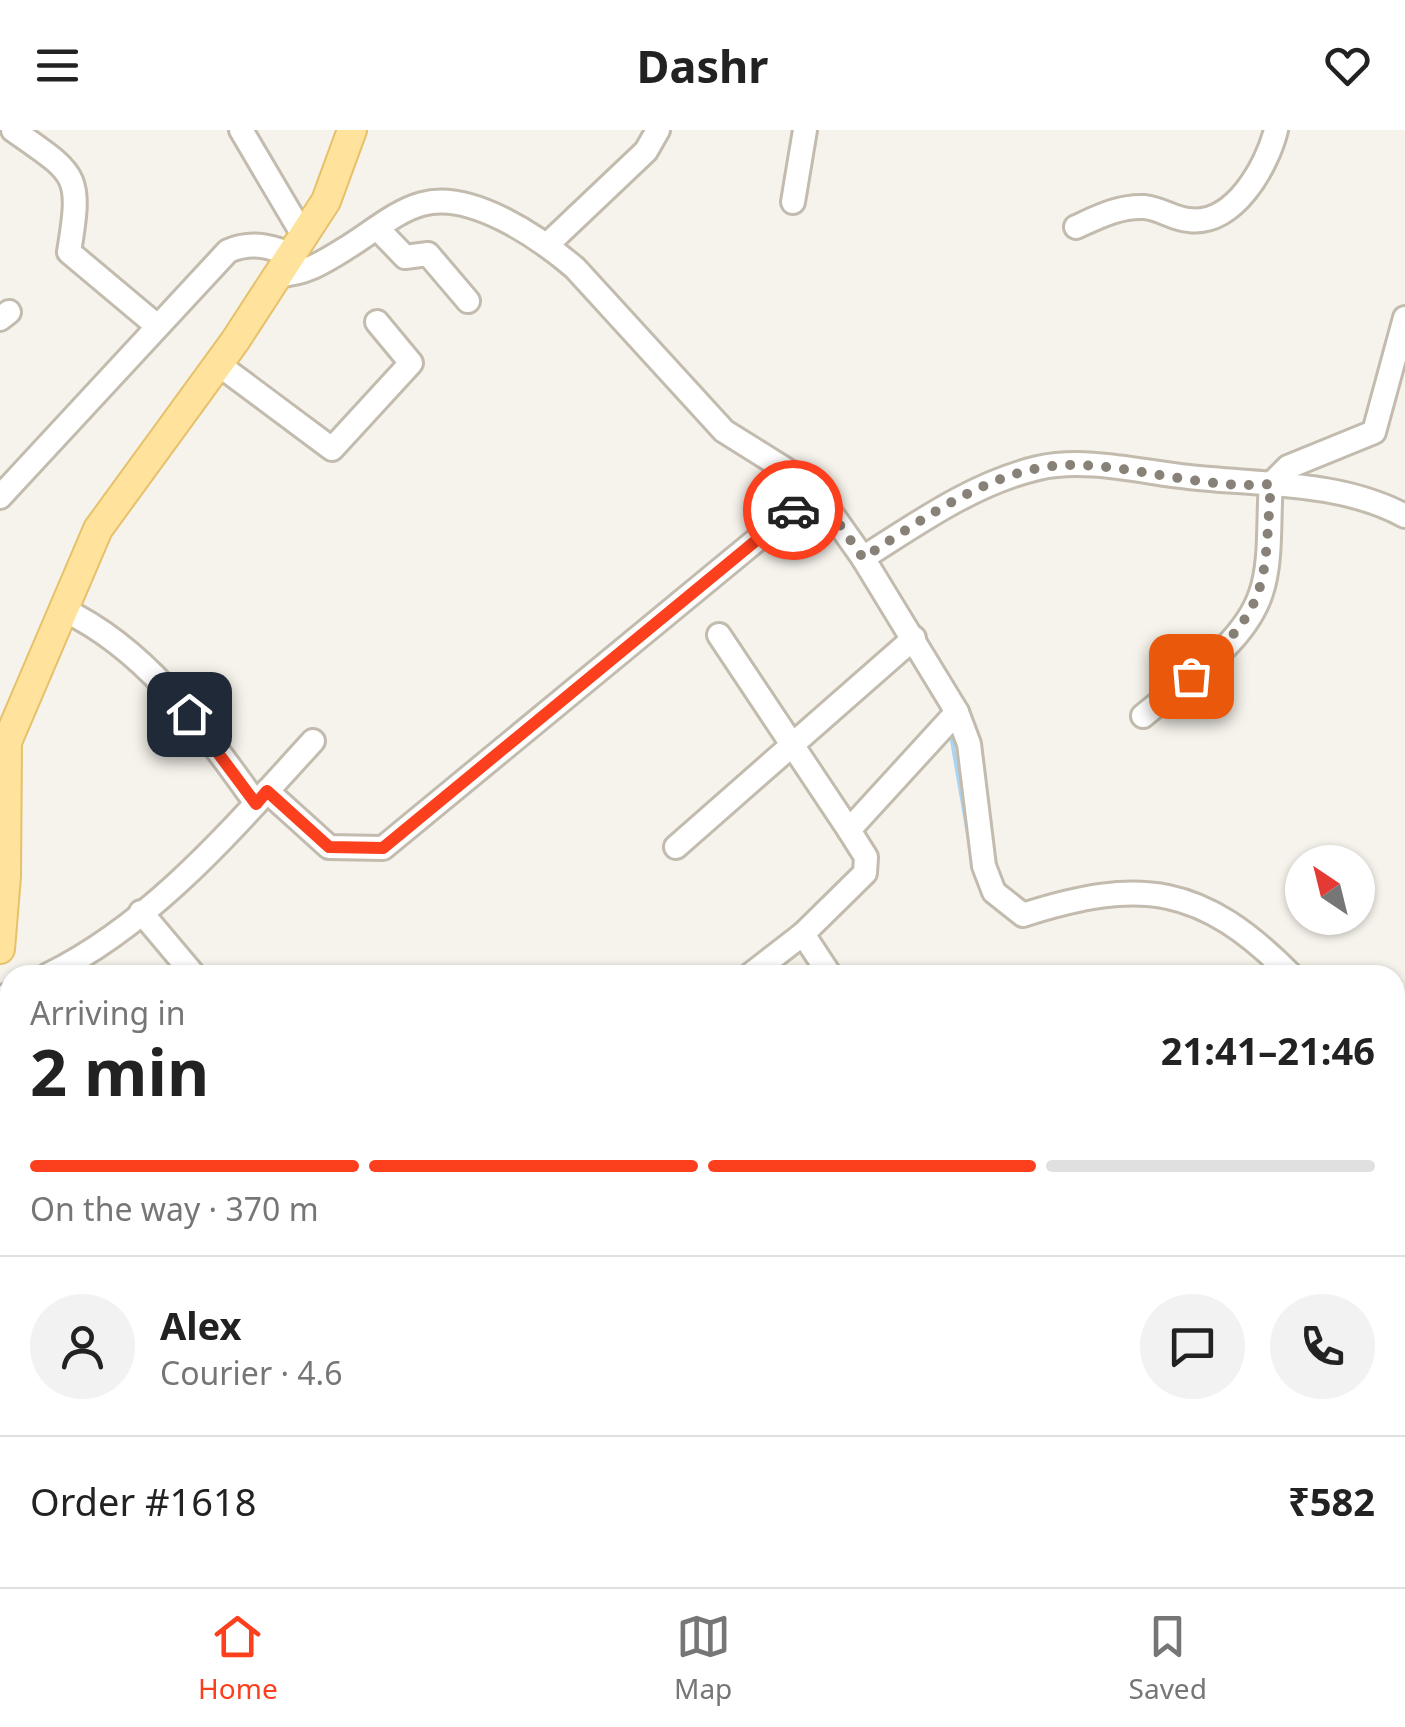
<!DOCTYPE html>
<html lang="en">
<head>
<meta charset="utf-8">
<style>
  :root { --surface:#fff; --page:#f2f2f2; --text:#222; --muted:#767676; --line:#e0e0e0; --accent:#fc3f1d }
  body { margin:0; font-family:"Noto Sans",sans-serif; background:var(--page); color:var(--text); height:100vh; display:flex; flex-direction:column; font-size:38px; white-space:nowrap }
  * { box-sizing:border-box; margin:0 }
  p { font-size:32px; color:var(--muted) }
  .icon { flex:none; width:55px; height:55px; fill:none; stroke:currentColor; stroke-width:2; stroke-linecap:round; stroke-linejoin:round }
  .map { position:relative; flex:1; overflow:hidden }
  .sheet { position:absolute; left:0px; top:835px; width:1405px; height:622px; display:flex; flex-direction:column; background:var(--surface); border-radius:30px 30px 0 0; box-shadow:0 2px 8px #0004 }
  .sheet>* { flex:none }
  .needle { width:65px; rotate:325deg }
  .buttons { position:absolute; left:1285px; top:715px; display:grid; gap:20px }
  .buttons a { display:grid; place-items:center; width:90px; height:90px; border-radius:50%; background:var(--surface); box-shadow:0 2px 8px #0004; font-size:50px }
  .pin { position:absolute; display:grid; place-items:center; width:85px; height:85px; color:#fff; margin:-42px; border-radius:20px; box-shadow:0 5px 15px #0006 }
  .courier { position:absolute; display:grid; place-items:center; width:100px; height:100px; margin:-50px; border:8px solid #fc3f1d; border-radius:50%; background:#fff; color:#222; box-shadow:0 2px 12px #0007 }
  .summary em { font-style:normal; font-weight:700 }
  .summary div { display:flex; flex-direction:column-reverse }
  .summary { display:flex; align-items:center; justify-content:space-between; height:170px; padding:0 30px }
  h1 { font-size:65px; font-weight:700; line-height:75px }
  .bar { display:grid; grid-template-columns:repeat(4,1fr); gap:15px 10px; align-content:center; height:120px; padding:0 30px }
  .bar i { height:12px; border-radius:8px; background:var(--line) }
  .bar .active { background:var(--accent) }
  .bar p { grid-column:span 4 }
  .line { display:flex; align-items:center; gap:25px; padding:0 30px; border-top:2px solid var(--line) }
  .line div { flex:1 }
  .round { display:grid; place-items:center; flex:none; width:105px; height:105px; border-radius:52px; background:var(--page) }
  header { display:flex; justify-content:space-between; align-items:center; height:130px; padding:0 30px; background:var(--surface); font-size:45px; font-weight:700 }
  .tabs { display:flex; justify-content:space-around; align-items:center; height:140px; border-top:2px solid var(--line); background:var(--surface); font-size:28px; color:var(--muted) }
  .tabs a { display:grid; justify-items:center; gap:5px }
  .tabs .active { color:var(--accent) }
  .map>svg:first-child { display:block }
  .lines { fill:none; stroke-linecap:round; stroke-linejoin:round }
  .stream { stroke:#a9d4f2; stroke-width:4 }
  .minor-casing { stroke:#c2bbae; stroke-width:28 }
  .major-casing { stroke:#e6c16a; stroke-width:32 }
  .minor { stroke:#fff; stroke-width:22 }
  .major { stroke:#ffe39c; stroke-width:28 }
  .done { stroke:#878178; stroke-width:10; stroke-dasharray:0 18 }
  .route { stroke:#fc3f1d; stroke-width:12 }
</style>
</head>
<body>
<header><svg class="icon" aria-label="menu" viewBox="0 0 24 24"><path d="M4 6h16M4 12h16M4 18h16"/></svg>Dashr<svg class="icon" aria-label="heart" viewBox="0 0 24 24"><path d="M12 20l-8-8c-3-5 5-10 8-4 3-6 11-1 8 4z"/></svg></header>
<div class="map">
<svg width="1405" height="1457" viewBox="0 0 1405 1457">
  <rect width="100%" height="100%" fill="#f6f3ec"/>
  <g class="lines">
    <g class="stream">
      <polyline points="854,435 865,452"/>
      <polyline points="951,605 973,733"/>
      <polyline points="1284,1449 1296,1457"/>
    </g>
    <defs>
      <g id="minor">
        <path d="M13,0C77,45 82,43 69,122L156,195"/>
        <polyline points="241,0 303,105"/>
        <polyline points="793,72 805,0"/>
        <path d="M1076,97C1098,87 1119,76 1144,77C1160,78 1173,89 1189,90C1234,96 1267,36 1276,0"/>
        <polyline points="377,98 405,127 428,124 468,171"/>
        <polyline points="548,114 646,21 658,0"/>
        <path d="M278,145C306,144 324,132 348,117C371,103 396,81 422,74C471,60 540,108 575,138L724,301L812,356L863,428L957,582L969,614L984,736L994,762L1023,785C1141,747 1202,755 1291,845"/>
        <polyline points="0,189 9,182"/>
        <polyline points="218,234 332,319 411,233 377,192"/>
        <path d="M0,367L228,121C251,111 268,116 291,124"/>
        <path d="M863,428C918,393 974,353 1038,338C1086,327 1141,342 1189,347C1260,355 1341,351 1405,386"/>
        <path d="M64,480C148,520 203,600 256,673"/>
        <polyline points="719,505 849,700"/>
        <path d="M1143,586C1183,552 1244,515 1261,463C1272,431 1268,388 1271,354L1288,337L1374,302L1405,188"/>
        <polyline points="267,661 329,717 383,718 816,361"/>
        <polyline points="676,717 914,508"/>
        <polyline points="141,782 194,845"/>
        <polyline points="803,804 830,845"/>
        <path d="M48,845C154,793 235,696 313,611"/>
        <polyline points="750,845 803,804 865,743 866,727 849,700 957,582"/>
        <polyline points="0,868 10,864"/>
        <polyline points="1395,930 1405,928"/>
        <polyline points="0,1016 10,1017"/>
        <polyline points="1395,1133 1405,1137"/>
        <polyline points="423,1448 433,1457"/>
        <polyline points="494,1448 501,1457"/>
        <polyline points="905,1448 911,1457"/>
        <polyline points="1305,1448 1314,1457"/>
        <polyline points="49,1457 55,1448"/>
        <polyline points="1189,1457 1210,1457"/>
        <polyline points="1246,1457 1264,1448"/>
      </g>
      <polyline id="major" points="0,819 6,746 7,612 98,399 235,211 326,71 352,0"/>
    </defs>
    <use href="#minor" class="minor-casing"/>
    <use href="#major" class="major-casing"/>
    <use href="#minor" class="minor"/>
    <use href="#major" class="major"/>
  </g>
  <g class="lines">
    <path class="done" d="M793,380L816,361L863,428C927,387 999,332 1079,335C1142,337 1208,360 1271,354C1263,457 1272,474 1191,546"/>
    <polyline class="route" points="189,584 256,674 267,661 329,717 383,718 793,380"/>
  </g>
</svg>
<div class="buttons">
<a><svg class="needle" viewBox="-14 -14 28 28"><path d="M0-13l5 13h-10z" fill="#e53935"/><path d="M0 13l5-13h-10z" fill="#767676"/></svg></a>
</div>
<div class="pin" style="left:1191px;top:546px;background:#ea580c"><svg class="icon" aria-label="bag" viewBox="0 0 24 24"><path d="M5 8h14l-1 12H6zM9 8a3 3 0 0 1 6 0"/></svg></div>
<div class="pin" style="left:189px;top:584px;background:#1f2937"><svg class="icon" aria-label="home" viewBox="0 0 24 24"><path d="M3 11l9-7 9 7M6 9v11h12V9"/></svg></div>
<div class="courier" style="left:793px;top:380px"><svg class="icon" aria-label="car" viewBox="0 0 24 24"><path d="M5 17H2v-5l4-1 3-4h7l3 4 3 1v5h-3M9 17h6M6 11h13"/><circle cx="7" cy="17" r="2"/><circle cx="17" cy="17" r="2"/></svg></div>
<section class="sheet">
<div class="summary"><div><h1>2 min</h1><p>Arriving in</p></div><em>21:41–21:46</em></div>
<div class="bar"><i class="active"></i><i class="active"></i><i class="active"></i><i></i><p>On the way · 370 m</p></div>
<div class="line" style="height:180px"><a class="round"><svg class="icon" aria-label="person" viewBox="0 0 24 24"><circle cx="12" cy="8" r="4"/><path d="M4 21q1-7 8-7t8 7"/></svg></a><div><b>Alex</b><p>Courier · 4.6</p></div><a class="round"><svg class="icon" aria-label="chat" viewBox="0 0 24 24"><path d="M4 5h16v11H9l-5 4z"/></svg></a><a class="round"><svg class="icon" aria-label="phone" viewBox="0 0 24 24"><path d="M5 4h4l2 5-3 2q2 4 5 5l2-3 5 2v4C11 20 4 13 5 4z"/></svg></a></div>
<div class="line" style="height:130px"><div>Order #1618</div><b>₹582</b></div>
</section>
</div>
<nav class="tabs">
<a class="active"><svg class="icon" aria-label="home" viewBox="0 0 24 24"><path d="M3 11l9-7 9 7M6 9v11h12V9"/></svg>Home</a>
<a><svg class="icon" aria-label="map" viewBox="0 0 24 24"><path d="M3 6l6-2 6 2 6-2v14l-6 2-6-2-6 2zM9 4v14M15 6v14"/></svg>Map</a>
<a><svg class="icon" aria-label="saved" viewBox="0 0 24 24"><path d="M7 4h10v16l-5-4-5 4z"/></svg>Saved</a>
</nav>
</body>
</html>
